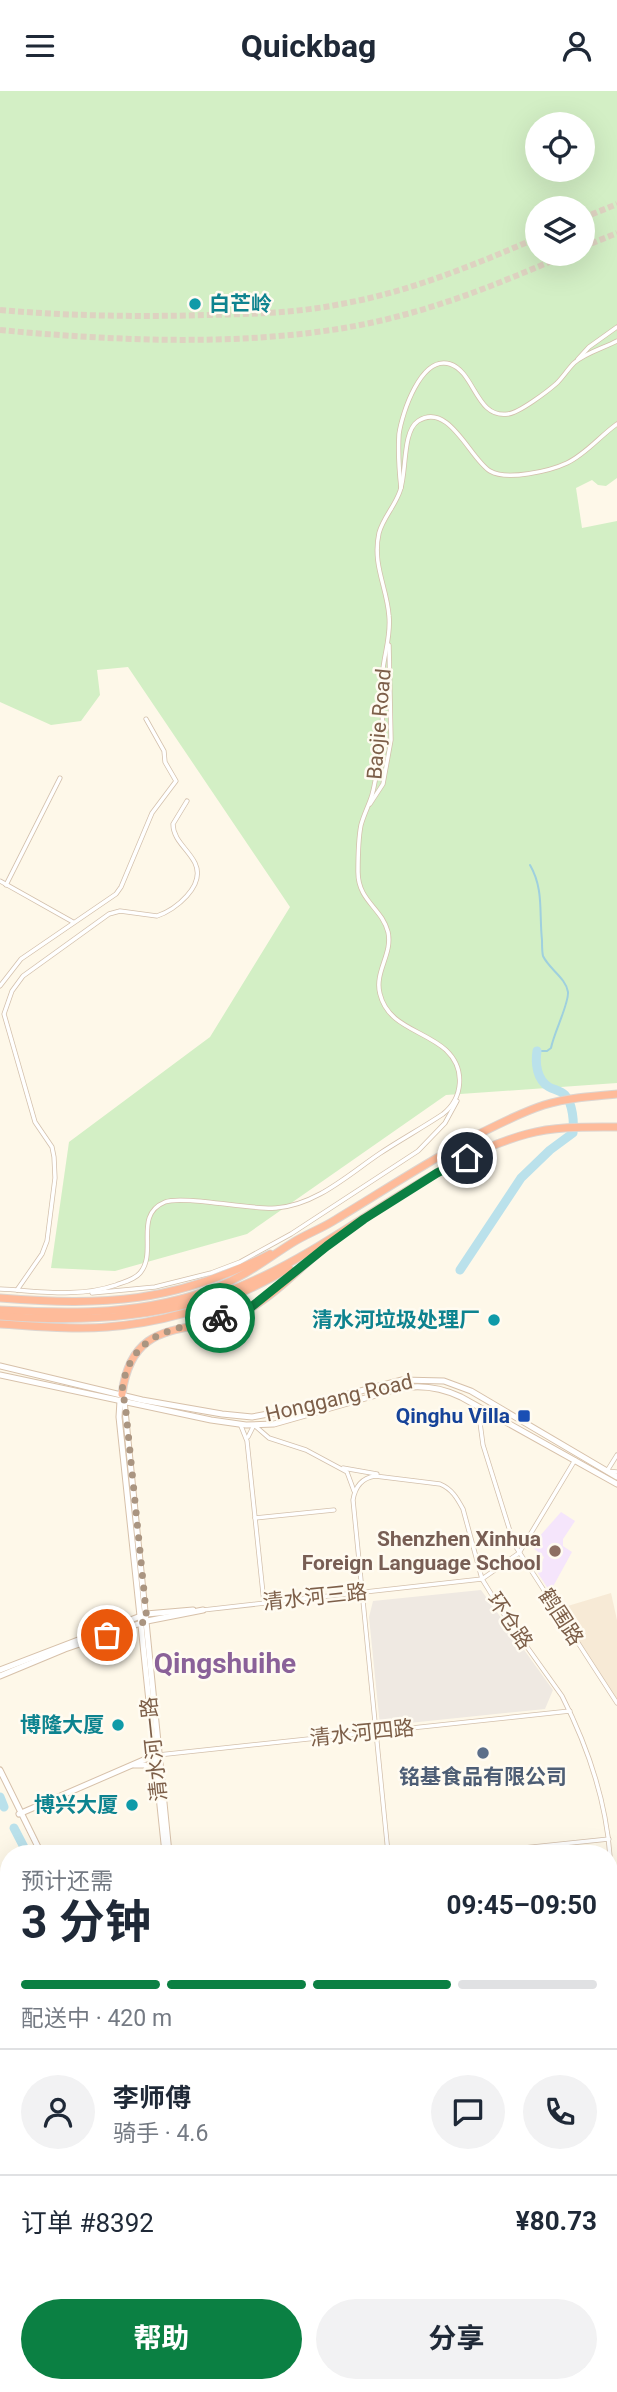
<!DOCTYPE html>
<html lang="zh">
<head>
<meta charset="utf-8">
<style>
  :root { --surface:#fff; --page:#f2f2f3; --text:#1f2937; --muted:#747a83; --line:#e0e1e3; --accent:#0b8043 }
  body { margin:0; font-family:Roboto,"Noto Sans SC",sans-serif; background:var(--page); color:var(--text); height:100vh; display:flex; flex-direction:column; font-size:26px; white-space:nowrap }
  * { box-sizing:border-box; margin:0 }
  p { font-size:23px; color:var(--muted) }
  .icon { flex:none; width:38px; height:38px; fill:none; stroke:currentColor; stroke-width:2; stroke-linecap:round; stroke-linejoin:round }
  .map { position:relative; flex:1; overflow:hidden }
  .details { position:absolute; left:0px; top:1754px; width:618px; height:548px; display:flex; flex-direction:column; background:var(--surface); border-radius:28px 28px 0 0; box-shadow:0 7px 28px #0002 }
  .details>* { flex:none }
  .controls { position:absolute; left:525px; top:21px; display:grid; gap:14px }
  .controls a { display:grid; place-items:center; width:70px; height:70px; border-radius:50%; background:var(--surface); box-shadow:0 7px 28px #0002; font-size:35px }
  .pin { position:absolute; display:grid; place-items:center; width:60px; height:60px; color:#fff; margin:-30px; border:4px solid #fff; border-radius:50%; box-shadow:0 2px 7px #0007 }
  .courier { position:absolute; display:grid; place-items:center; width:70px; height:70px; margin:-35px; border:5px solid #0b8043; border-radius:50%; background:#fff; color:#222; box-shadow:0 2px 9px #0007 }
  .head em { font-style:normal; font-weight:700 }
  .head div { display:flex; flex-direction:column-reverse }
  .head { display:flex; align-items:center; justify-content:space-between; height:119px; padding:0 21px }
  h1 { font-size:46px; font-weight:700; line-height:52px }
  .bar { display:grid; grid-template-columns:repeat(4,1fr); gap:10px 7px; align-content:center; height:84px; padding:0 21px }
  .bar i { height:9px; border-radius:5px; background:var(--line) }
  .bar .on { background:var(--accent) }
  .bar p { grid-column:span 4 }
  .line { display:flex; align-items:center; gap:18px; padding:0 21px; border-top:2px solid var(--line) }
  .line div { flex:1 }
  .round { display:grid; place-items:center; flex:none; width:74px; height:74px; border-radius:37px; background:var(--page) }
  .primary-button { display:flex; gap:14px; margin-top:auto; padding:14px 21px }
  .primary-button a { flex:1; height:80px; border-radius:42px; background:var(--accent); color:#fff; font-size:28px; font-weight:700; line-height:80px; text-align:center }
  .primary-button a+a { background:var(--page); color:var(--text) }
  header { display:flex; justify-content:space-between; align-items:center; height:91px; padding:0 21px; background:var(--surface); font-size:32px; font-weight:700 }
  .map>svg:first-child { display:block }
  .residential { fill:#f7ead6 }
  .commercial { fill:#ffe9dc }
  .industrial { fill:#efe9e2 }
  .education { fill:#f5e5fb }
  .green { fill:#d3efc5; fill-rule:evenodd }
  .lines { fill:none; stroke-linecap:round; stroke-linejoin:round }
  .stream { stroke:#9fd0de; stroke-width:2 }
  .river { stroke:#bae1eb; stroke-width:9 }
  .primary-tunnel { stroke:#ded2c1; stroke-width:6; stroke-dasharray:6 3; stroke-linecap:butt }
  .street-casing { stroke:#d3c0ac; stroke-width:5 }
  .secondary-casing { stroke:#d7c1aa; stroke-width:7 }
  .primary-casing { stroke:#ddd5d0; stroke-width:8 }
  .highway-casing { stroke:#ddd5d0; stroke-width:9 }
  .street { stroke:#fff; stroke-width:3.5 }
  .secondary { stroke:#fff; stroke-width:5 }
  .primary { stroke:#ffe29f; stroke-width:6 }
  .highway { stroke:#febb9a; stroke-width:7 }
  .rail-casing { stroke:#bca4cb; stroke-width:4.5 }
  .rail { stroke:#fffbf1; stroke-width:2; stroke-dasharray:5; stroke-linecap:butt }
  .done { stroke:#aa9581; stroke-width:7; stroke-dasharray:0 12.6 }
  .route { stroke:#0b8043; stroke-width:9 }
  .culture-dot { fill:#0f9aa8; stroke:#fffbf1; stroke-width:2.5 }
  .transit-dot { fill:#1a4fb4; stroke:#fffbf1; stroke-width:2.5 }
  .education-dot { fill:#8d6e63; stroke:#fffbf1; stroke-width:2.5 }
  .service-dot { fill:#5c6f8a; stroke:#fffbf1; stroke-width:2.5 }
  .labels { text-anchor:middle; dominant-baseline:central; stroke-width:5; stroke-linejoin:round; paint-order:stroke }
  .culture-label { font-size:21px; font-weight:bold; fill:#0d838f; stroke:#fffbf1; text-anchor:end }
  .street-label { font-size:21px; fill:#7d5f49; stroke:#fffbf1 }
  .transit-label { font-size:21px; font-weight:bold; fill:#164399; stroke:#fffbf1; text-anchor:end }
  .education-label { font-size:21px; font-weight:bold; fill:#785e54; stroke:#fffbf1; text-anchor:end }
  .service-label { font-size:21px; font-weight:bold; fill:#4e5e75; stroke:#fffbf1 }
  .district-label { font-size:28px; font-weight:bold; fill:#8a6199; stroke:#fffbf1 }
</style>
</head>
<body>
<header><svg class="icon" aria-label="menu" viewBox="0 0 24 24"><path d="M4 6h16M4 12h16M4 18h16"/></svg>Quickbag<svg class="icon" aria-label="person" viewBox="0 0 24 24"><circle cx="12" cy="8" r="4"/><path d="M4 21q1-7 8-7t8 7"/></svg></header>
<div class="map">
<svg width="617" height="2301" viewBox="0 0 617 2301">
  <rect width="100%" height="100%" fill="#fef8e9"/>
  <g class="residential">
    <polygon points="611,1502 617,1529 617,1613 558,1522 561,1517"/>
    <polygon points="617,2149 617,2246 609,2253 609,2156"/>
    <polygon points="361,2293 498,2293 505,2301 361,2301"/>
  </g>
  <rect class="commercial" x="0" y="2101" width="9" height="27"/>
  <polygon class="industrial" points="481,1499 553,1599 545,1618 380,1635 369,1526 373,1510"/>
  <g class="education">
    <polygon points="561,1421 575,1430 563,1448 563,1455 572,1461 550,1501 538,1482 544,1466 531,1455"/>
    <polygon points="498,2293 564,2292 564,2293 555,2301 505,2301"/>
  </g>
  <g class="green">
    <path d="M0,0H617V387L606,395L598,394L592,389L576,397L582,437L617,430V992L446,1004L247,1143L115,1180L51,1177L69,1051L210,946L290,816L128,576L97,579L100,604L81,630L51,634L0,611ZM537,33H583V79H537ZM537,117H583V163H537Z"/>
    <polygon points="0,1970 6,1986 9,1986 9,2087 0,2088"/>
  </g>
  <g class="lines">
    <path class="stream" d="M530,774C544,798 539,822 542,849C542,853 542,861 543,865C549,878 566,887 568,901C569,913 554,941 551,957L547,960H537"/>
    <g class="river">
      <path d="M460,1179L521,1087L550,1059L573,1042C574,1031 573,1013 565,1004C560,999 554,999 549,996C537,989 535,973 537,960"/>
      <polyline points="0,1706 4,1716"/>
      <polyline points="14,1737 27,1762"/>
    </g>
    <g class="primary-tunnel">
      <polyline points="583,127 617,113"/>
      <polyline points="583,156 617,142"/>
      <path d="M0,219C69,225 138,226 208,224C252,223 297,222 341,213C409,201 474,174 537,147"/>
      <path d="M0,239C126,251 280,258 403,224C460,209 514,186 568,163"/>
    </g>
    <defs>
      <g id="street">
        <polyline points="578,268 589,256 617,236"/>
        <path d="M401,397C399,379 398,361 399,343C402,322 421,264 450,273C475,281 476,328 508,323C519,322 548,300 557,292C563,286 568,278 574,272C585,262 604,257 617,250"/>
        <polyline points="370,713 383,693 391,649 389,554"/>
        <polyline points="0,790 73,831"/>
        <polyline points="6,794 60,687"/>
        <polyline points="0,895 21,868 116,803 121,796 152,722 176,690 165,671 164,660 146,628"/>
        <path d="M0,1198C40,1200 78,1207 116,1194C124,1191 134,1189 140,1182C158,1161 133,1124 165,1111C182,1104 251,1119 276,1117C316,1114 348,1084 379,1063C400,1049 422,1037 443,1023C463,1007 466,978 446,959C424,939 388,936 380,903C374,881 393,863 388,841C382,817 358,810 358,781C358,766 358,749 361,734C364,723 369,714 372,704C377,686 379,665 381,646C384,624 382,601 383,578C385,560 391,544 389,525C387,496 372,474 379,442C383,427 395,415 400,400C407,381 402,341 418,330C449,310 470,368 490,380C507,390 550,380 567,372C586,363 600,345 617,333"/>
        <path d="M17,1199L42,1163L47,1150L55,1087L54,1066L52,1056L35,1031L4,923L12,900L23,885L109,823L120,820L157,825C175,819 206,795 195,772C188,758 173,749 173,733L187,710"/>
        <polyline points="92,1202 155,1196 211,1182 240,1171 291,1143 418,1060 445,1032 457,1010"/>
        <polyline points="478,1317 483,1354 514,1453 617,1612"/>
        <polyline points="241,1335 247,1350 264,1512"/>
        <polyline points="248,1346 254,1334 269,1347 306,1359 347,1381 354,1400"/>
        <polyline points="617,1364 607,1380 617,1381"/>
        <polyline points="343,1377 377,1383"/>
        <polyline points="255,1427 334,1419"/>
        <polyline points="203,1519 482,1488 519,1462 575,1369"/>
        <polyline points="158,1664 570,1620"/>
        <path d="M388,1762L353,1409C355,1396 362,1387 375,1385L440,1393C452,1398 457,1407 463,1418L482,1488L505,1525L562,1605C587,1654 606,1710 610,1765"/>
        <polyline points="473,1762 609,1748"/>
        <polyline points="0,1839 9,1836"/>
        <polyline points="609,1894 617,1889"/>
        <polyline points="0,2097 9,2095"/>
      </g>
      <g id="secondary">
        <polyline points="0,1275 142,1309 222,1323 252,1326 289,1319 402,1289 444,1290 471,1300 617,1386"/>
        <path d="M0,1284L211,1329L246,1334L274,1333L397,1298C420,1293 440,1296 461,1306L617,1393"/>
        <polyline points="124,1309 169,1762"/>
        <polyline points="120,1310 119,1326 165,1762"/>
        <polyline points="0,1579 146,1523 193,1519"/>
        <polyline points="0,1585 65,1558 147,1530 203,1519"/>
        <polyline points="134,1674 145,1674 155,1684"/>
        <polyline points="0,1679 41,1762"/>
        <polyline points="19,1723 155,1664"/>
        <polyline points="609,2264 617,2257"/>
        <polyline points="251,2292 253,2301"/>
        <polyline points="348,2292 350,2301"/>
        <polyline points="567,2301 577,2292"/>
      </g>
      <polyline id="primary" points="609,2000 617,1995"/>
      <g id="highway">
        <path d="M0,1207C105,1215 174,1212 270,1163"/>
        <path d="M0,1219C74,1223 145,1224 215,1197C246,1185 265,1169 292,1152C306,1143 321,1138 335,1129C383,1100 430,1069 481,1042C501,1032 522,1021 544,1014C567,1007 593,1005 617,1003"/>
        <path d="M0,1225C89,1232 173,1227 255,1189C347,1148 431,1069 527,1043C556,1035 587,1036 617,1036"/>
        <path d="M0,1233C35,1235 72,1239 107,1236C172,1231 233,1210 289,1177"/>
        <path d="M122,1303C133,1219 196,1248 249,1218C279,1201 303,1173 330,1152"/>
        <polyline points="609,2008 617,2003"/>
        <polyline points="609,2018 617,2012"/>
        <polyline points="609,2050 617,2044"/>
        <polyline points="609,2058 617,2052"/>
        <polyline points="146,2301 173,2292"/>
        <polyline points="214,2301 243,2292"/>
      </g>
    </defs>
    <use href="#street" class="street-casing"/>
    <use href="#secondary" class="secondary-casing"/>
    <use href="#primary" class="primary-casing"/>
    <use href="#highway" class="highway-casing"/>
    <use href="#street" class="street"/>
    <use href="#secondary" class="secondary"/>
    <use href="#primary" class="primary"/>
    <use href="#highway" class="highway"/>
    <defs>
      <g id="rail">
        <polyline points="609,1918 617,1913"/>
        <polyline points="609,1932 617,1927"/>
        <polyline points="609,2037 617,2031"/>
        <polyline points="0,2140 9,2139"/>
        <polyline points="192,2300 215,2292"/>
        <polyline points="174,2301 201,2292"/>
      </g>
    </defs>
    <use href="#rail" class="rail-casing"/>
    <use href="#rail" class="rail"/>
  </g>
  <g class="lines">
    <path class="done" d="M107,1544L147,1530L125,1311C120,1300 123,1290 127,1279C143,1238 182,1237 220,1227"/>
    <polyline class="route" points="220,1227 250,1217 327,1155 364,1128 437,1082 467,1067"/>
  </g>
  <g class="culture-dot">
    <circle cx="195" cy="213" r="7"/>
    <circle cx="494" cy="1229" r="7"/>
    <circle cx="118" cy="1634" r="7"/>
    <circle cx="132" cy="1714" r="7"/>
  </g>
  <rect class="transit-dot" x="517" y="1318" width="14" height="14" rx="3.5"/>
  <circle class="education-dot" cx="555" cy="1460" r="7"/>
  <circle class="service-dot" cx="483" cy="1662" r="7"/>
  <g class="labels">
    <g class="culture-label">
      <text x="209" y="213" text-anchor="start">白芒岭</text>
      <text x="480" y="1229">清水河垃圾处理厂</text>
      <text x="104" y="1634">博隆大厦</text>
      <text x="118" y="1714">博兴大厦</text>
    </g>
    <g class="street-label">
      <text transform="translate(379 633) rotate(-85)">Baojie Road</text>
      <text transform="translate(339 1307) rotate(-13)">Honggang Road</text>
      <text transform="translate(315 1506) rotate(-6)">清水河三路</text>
      <text transform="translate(561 1526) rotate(57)">鹤围路</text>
      <text transform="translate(510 1530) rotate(56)">环仓路</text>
      <text transform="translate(362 1642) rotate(-6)">清水河四路</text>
      <text transform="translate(154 1658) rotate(-96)">清水河一路</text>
    </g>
    <g class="transit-label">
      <text x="510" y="1325">Qinghu Villa</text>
    </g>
    <g class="education-label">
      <text x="541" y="1448">Shenzhen Xinhua<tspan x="541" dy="24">Foreign Language School</tspan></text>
    </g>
    <g class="service-label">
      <text x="483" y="1686">铭基食品有限公司</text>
    </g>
    <g class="district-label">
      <text x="225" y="1572">Qingshuihe</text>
    </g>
  </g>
</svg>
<div class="controls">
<a><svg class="icon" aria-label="locate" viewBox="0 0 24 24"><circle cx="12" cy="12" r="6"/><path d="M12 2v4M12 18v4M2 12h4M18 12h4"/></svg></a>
<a><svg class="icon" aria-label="layers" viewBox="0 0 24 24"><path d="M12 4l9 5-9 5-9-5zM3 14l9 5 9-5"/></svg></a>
</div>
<div class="pin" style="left:107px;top:1544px;background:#ea580c"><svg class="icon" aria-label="bag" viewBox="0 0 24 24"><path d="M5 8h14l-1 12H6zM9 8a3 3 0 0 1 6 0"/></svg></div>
<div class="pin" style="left:467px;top:1067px;background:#1f2937"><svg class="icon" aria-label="home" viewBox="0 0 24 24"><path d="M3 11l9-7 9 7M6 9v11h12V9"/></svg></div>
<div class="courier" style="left:220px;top:1227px"><svg class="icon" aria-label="bike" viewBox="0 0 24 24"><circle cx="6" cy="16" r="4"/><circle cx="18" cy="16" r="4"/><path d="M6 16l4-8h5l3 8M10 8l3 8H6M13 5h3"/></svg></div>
<section class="details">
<div class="head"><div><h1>3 分钟</h1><p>预计还需</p></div><em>09:45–09:50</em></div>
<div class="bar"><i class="on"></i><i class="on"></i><i class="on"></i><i></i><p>配送中 · 420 m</p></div>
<div class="line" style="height:126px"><a class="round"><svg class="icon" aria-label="person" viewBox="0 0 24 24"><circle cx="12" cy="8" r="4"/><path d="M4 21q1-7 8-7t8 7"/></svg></a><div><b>李师傅</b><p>骑手 · 4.6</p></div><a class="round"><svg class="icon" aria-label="chat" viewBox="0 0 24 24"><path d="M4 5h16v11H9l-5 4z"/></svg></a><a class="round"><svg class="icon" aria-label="phone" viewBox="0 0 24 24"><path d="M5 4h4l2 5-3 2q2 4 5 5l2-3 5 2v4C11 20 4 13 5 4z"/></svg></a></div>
<div class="line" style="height:91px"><div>订单 #8392</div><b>¥80.73</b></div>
<div class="primary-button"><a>帮助</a><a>分享</a></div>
</section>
</div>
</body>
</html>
